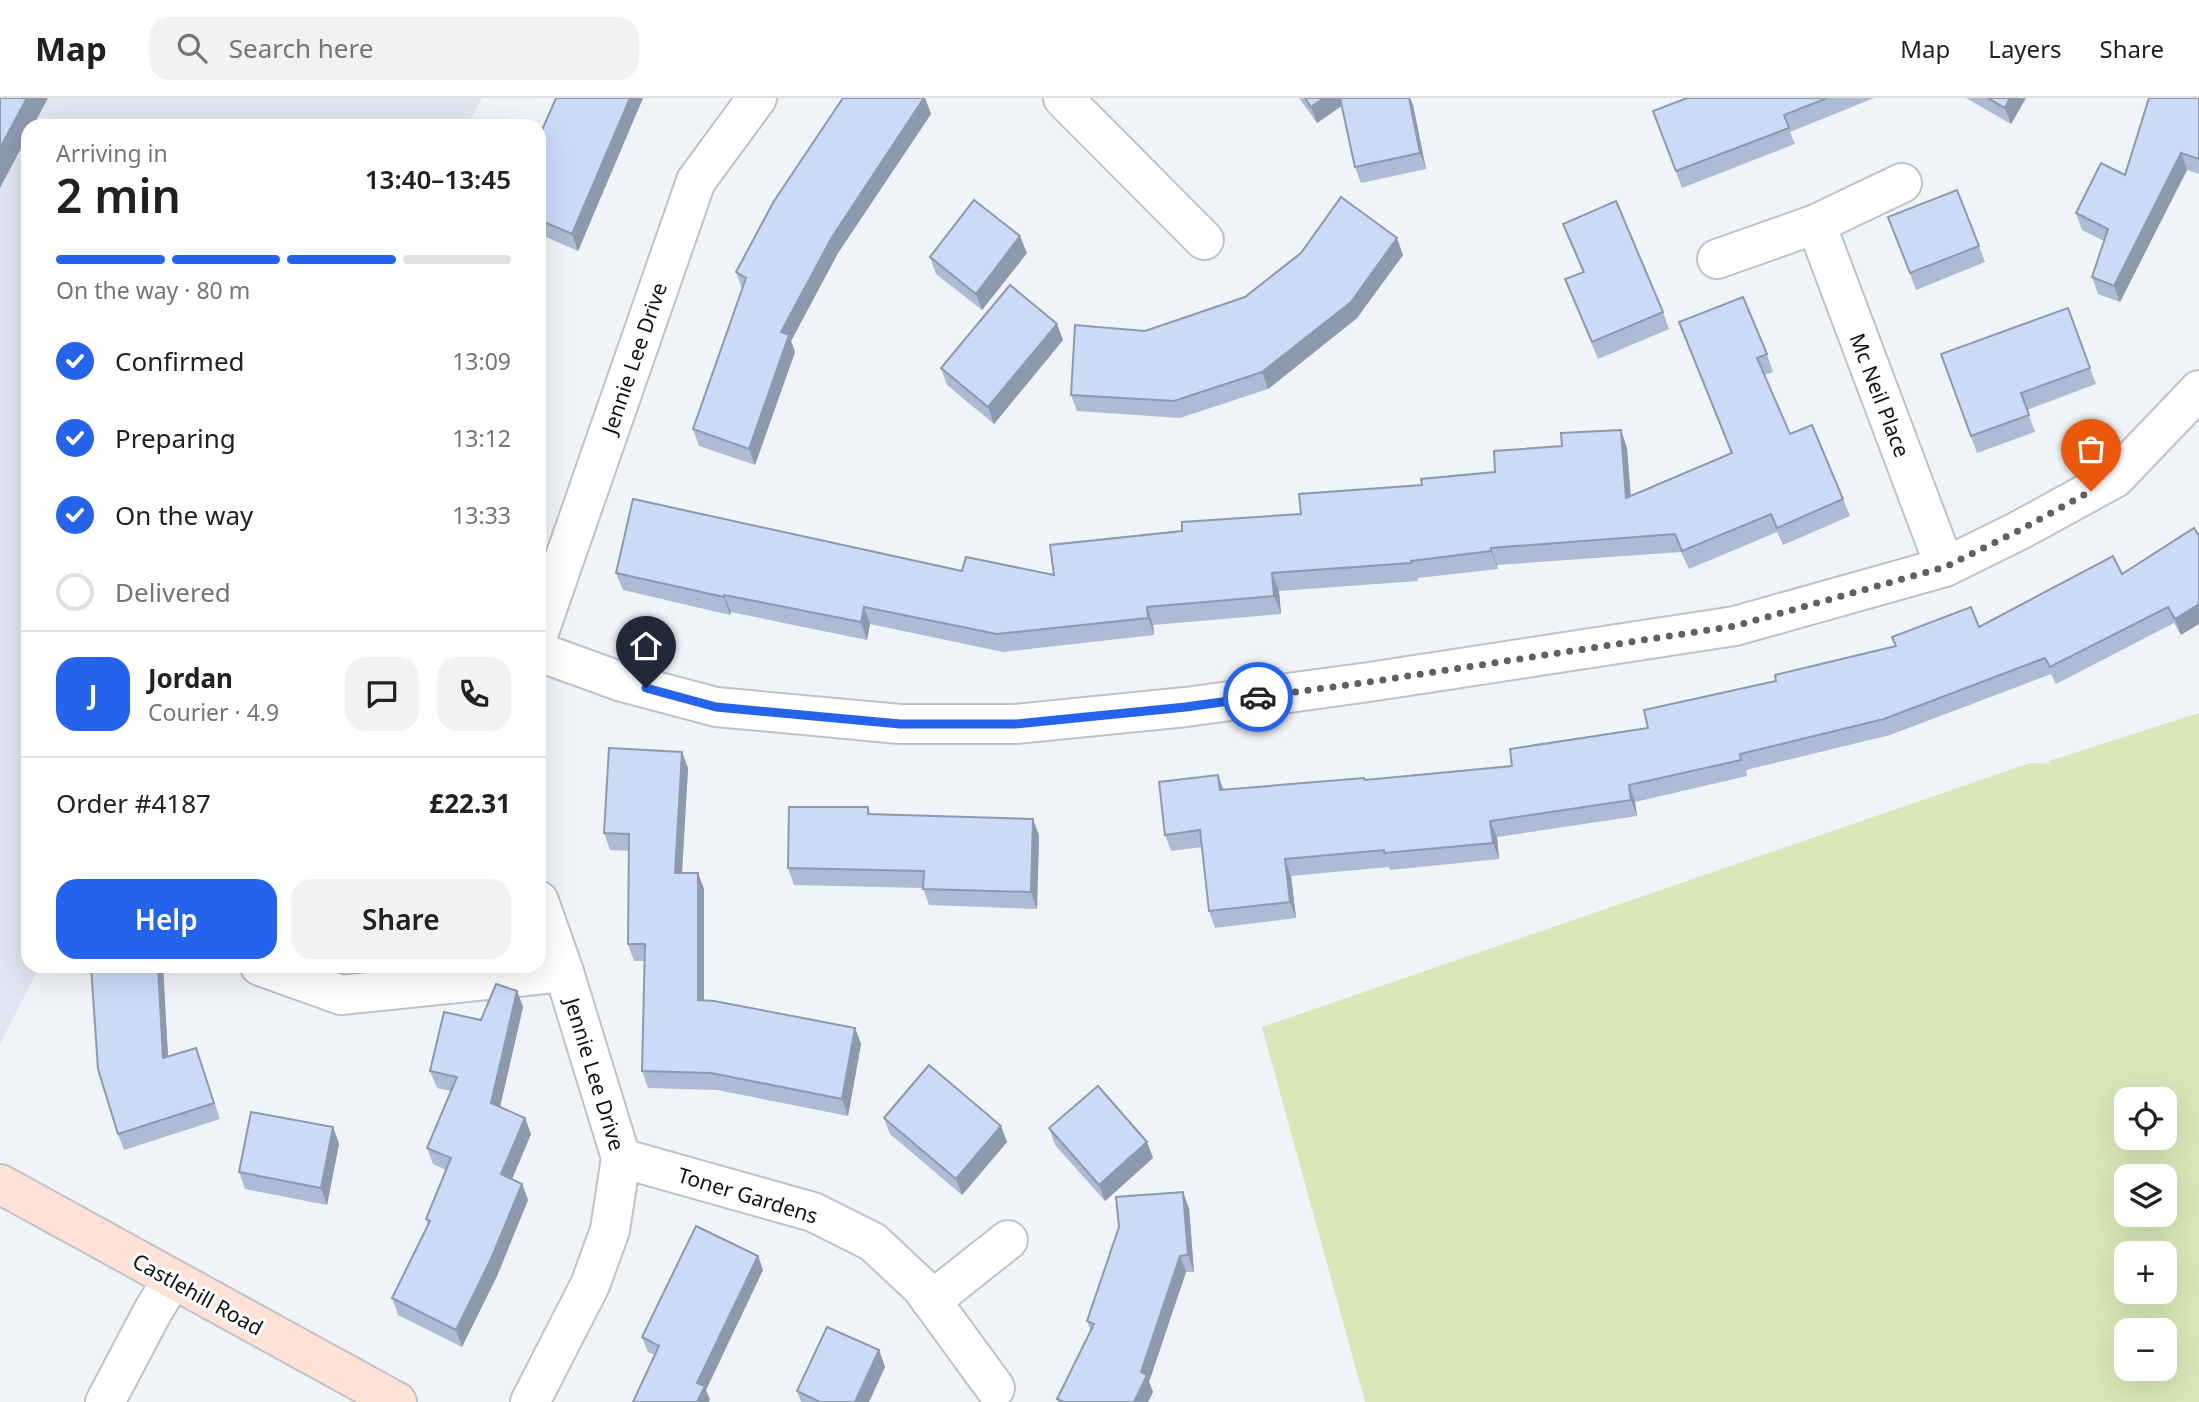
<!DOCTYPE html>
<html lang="en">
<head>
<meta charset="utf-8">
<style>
  :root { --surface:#fff; --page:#f2f2f2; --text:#202124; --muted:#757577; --line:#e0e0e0; --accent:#2563eb }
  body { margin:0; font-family:"Noto Sans",sans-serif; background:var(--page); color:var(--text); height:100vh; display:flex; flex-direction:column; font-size:26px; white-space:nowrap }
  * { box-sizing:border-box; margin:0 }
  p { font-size:23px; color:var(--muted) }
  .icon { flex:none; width:38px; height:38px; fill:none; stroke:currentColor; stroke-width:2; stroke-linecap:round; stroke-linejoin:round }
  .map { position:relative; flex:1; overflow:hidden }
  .details { position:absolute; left:21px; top:21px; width:525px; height:854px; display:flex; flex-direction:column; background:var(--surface); border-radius:21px; box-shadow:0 7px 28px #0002 }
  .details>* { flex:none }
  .fabs { position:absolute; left:2114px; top:989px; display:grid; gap:14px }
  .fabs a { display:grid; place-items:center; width:63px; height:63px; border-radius:14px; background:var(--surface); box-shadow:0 7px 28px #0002; font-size:35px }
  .pin { position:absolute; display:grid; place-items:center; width:60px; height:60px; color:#fff; margin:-72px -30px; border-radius:50% 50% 50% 0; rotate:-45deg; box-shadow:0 0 7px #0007 }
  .pin .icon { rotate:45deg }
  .courier { position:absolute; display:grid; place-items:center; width:70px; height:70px; margin:-35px; border:5px solid #2563eb; border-radius:50%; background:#fff; color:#222; box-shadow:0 2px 9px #0007 }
  .summary em { font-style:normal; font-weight:600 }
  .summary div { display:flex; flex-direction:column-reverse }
  .summary { display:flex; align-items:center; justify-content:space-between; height:119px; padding:0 35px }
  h1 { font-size:46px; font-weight:600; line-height:52px }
  .bar { display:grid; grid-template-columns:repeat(4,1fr); gap:10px 7px; align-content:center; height:84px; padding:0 35px }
  .bar i { height:9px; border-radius:5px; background:var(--line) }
  .bar .current { background:var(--accent) }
  .bar p { grid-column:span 4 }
  .line { display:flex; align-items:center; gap:18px; padding:0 35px; border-top:2px solid var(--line) }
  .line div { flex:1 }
  .round { display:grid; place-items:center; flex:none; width:74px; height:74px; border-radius:21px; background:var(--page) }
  ol { padding:0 35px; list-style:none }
  li { display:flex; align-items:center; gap:21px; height:77px }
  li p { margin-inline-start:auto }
  li .icon { padding:7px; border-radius:50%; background:var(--accent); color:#fff; stroke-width:4 }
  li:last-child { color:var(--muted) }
  li i { width:38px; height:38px; border:4px solid var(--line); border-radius:50% }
  .button { display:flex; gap:14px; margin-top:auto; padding:14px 35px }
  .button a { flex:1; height:80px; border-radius:21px; background:var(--accent); color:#fff; font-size:28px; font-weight:600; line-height:80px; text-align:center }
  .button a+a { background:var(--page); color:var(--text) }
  header { display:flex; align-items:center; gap:42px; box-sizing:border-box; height:98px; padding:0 35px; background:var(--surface); border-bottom:2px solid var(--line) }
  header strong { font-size:33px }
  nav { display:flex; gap:38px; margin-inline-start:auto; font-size:24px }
  .search { width:490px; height:63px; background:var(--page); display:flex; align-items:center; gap:18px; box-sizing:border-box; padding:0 24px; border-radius:21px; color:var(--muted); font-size:26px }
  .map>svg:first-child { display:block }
  .built { fill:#e0e6f1 }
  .green { fill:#d8e7b8; fill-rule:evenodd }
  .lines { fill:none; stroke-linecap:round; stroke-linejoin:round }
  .minor-casing { stroke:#bfc2c6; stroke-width:42 }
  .secondary-casing { stroke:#bfc2c6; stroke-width:42 }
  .minor { stroke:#fff; stroke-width:38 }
  .secondary { stroke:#ffe2d6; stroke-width:38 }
  .wall { fill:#aebbd4 }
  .shaded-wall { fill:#8d99ad }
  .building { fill:#cadaf7; stroke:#8d99ad; stroke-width:2 }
  .done { stroke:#5e6063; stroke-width:7; stroke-dasharray:0 12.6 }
  .route { stroke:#2563eb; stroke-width:9 }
  .labels { text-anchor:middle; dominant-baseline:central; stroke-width:6; stroke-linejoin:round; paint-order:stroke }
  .street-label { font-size:21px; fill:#101113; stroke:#fff }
</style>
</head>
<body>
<header>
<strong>Map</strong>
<div class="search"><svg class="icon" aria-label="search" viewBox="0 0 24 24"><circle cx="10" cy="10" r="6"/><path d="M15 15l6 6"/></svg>Search here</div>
<nav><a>Map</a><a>Layers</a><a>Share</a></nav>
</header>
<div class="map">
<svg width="2199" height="1304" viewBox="0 0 2199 1304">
  <rect width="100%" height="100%" fill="#f0f3f7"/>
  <polygon class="built" points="0,0 482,0 467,28 28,28 28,868 40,868 0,946"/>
  <path class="green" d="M2199,615V1304H1365L1262,929L2030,665L2050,666L2049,663ZM2126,1001H2165V1040H2126ZM2165,1078V1116H2126V1078ZM2126,1155H2165V1194H2126ZM2126,1232H2165V1270H2126Z"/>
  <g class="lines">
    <defs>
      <g id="minor">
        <polyline points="1063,0 1204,142"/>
        <polyline points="1816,126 1945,469"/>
        <polyline points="1717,161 1816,126 1902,85"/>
        <polyline points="539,534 696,83 757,0"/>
        <polyline points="539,554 622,584 716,609 900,626 1015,626 1186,609 1369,584 1735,528 1945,469 2020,432 2115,380 2199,292"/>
        <polyline points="260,868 341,897 564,874"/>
        <polyline points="621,1060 813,1114 873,1144 922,1190 995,1290"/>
        <polyline points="931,1203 1008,1142"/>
        <polyline points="105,1304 153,1213 172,1182"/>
        <polyline points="530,1304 590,1187 610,1132 621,1060 564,874 539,803"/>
      </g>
      <polyline id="secondary" points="0,1086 397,1304"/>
    </defs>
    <use href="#minor" class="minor-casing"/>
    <use href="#secondary" class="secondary-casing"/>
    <use href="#minor" class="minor"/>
    <use href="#secondary" class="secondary"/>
  </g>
  <g class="wall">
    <polygon points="556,0 643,0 578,153 539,136 539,39"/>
    <polygon points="925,0 931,16 838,155 791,243 795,254 755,367 699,348 693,331 742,191 736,174"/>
    <polygon points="1299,0 1410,0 1413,7 1426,71 1361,85 1355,69 1342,8 1317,25"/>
    <polygon points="1687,0 1874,0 1790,34 1795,46 1682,90 1653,13"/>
    <polygon points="1966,0 2026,0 2011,26"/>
    <polygon points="2199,0 2199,76 2187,72 2120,204 2098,196 2092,179 2104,143 2082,132 2076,115 2125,77"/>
    <polygon points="1888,119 1979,148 1985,164 1916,192"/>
    <polygon points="1563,126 1663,214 1669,231 1598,261 1565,181 1583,175"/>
    <polygon points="1027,155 982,212 936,176 930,159"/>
    <polygon points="1403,157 1357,220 1268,291 1180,320 1077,313 1071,297 1145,233"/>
    <polygon points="2068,210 2096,286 2027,312 2035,334 1977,355 1941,256"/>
    <polygon points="1679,224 1767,256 1773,274 1764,277 1790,336 1843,401 1850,418 1783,447 1777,434 1689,471 1681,454 1497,467 1498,471 1418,480 1418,483 1279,493 1281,516 1153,527 1154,537 1003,554 870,526 867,542 731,514 730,517 623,492 616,475 962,473 1054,477 1182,433 1301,416 1422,387 1627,350 1631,398 1731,355"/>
    <polygon points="1057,226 1063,242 994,326 947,287 941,270"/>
    <polygon points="2194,430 2181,537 2174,525 2056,586 2051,576 1890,637 1746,672 1747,678 1635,704 1637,718 1497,739 1499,761 1390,772 1389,769 1291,778 1296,820 1215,830 1209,813 1202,749 1171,753 1165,737 1224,691 1365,682 1512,668 1648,630 1776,583 1979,529 2122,476"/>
    <polygon points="682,654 688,670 682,775 698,775 704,791 704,903 855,930 861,946 848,1018 717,992 648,990 642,973 645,863 634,863 628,846 629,753 610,752 604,735"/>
    <polygon points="868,709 871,716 1039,737 1037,811 929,807 923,790 794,787 788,770"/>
    <polygon points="163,868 168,959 202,967 220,1021 124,1052 118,1036"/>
    <polygon points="517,893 523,909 500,1009 525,1020 531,1036 512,1081 522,1086 528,1102 497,1178 462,1249 398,1217 392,1200 428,1127 426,1121 446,1072 433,1066 427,1050 451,993 437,990 430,973 481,922"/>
    <polygon points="884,1020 1001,1028 1007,1044 962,1097 890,1036"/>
    <polygon points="333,1029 339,1046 327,1107 245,1091 239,1074"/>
    <polygon points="1049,1030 1147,1044 1153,1060 1105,1103 1055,1047"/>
    <polygon points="1189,1110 1194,1174 1186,1174 1149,1284 1153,1294 1148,1304 1058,1304 1057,1301 1091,1233 1087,1223"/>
    <polygon points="758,1158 763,1172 706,1292 710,1302 655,1257 648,1254 642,1239"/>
    <polygon points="879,1252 885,1269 869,1304 801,1304 797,1293"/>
  </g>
  <g class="shaded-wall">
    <polygon points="27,0 48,0 33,28 28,28 28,37 0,90 0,50"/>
    <polygon points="630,0 643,0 578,153 572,136"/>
    <polygon points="925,0 931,16 838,155 791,243 795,254 755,367 749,351 781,234 832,139"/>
    <polygon points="1324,0 1342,0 1344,6 1317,25 1311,9"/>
    <polygon points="1409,0 1410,0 1413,7 1426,71 1420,55"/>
    <polygon points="2010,0 2026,0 2011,26 2005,10"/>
    <polygon points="2181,55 2187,72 2120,204 2114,188"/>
    <polygon points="1020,138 1027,155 982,212 976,196"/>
    <polygon points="1397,140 1403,157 1357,220 1268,291 1262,274"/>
    <polygon points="1057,226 1063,242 994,326 988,309"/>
    <polygon points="1621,332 1627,350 1632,418 1626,400"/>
    <polygon points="1491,450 1497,467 1498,471 1491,453"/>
    <polygon points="1272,475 1279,493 1281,516 1274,498"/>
    <polygon points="724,497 731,514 730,517 724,499"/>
    <polygon points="2199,506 2199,526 2181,537 2175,521"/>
    <polygon points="864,509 870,526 867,542 861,524"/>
    <polygon points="1147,509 1153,527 1154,537 1148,520"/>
    <polygon points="682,654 688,670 681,791 675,775"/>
    <polygon points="1218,677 1224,693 1220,692"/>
    <polygon points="1629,687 1635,704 1637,718 1631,702"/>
    <polygon points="1033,721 1039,737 1037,811 1031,794"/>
    <polygon points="1490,723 1497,739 1499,761 1493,745"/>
    <polygon points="1285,761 1291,778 1296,820 1290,804"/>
    <polygon points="698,775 704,791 704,919 698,902"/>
    <polygon points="158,868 163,868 169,977 163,960"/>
    <polygon points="517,893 523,909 497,1022 491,1005"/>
    <polygon points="855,930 861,946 848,1018 842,1001"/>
    <polygon points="525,1020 531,1036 507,1093 501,1076"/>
    <polygon points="1001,1028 1007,1044 962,1097 956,1081"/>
    <polygon points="333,1029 339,1046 327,1107 321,1090"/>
    <polygon points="1147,1044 1153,1060 1105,1103 1099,1087"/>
    <polygon points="522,1086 528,1102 497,1178 462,1249 456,1232"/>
    <polygon points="1183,1094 1189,1110 1194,1174 1188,1157"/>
    <polygon points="758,1158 763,1172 706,1292 710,1302 709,1304 697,1304 697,1285"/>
    <polygon points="1180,1158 1186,1174 1149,1284 1153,1294 1148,1304 1134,1304 1141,1274"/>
    <polygon points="879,1252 885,1269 869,1304 855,1304"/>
  </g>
  <g class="building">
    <polygon points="0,0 27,0 0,50"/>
    <polygon points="556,0 630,0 572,136 539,122 539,39"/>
    <polygon points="843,0 924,0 832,139 781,234 789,237 749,351 693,331 746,180 736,174 774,103"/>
    <polygon points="1305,0 1324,0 1311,9"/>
    <polygon points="1340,0 1409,0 1420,55 1355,69"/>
    <polygon points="1687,0 1827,0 1784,17 1789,30 1676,73 1653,13"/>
    <polygon points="1988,0 2010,0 2005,10"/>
    <polygon points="2149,0 2199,0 2199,61 2181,55 2114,188 2092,179 2108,131 2076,115 2101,65 2125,77"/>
    <polygon points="1957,92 1979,148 1910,175 1888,119"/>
    <polygon points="1341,99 1397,140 1351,204 1262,274 1174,303 1071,297 1075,227 1145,233 1245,199 1301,155"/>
    <polygon points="974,102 1020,138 976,196 930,159"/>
    <polygon points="1616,103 1663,214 1592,244 1565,181 1584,174 1563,126"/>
    <polygon points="1010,187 1057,226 988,309 941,270"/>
    <polygon points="1743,199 1767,256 1757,260 1790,336 1812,327 1843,401 1777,430 1771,416 1682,453 1675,436 1491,450 1491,453 1411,463 1411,465 1272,475 1274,498 1147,509 1148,520 997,536 864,509 861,524 724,497 724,499 616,475 633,401 962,473 966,459 1054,477 1050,447 1182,433 1182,424 1301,416 1299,396 1422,387 1421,381 1495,374 1494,353 1562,348 1561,335 1621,332 1626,400 1732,355 1679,224"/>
    <polygon points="2068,210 2090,270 2021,295 2029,317 1971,338 1941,256"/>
    <polygon points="2194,430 2199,438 2199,506 2175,521 2168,509 2050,569 2045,560 1884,621 1740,656 1741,662 1629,687 1631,702 1490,723 1493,745 1384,755 1384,752 1285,761 1290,804 1209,813 1200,732 1165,737 1159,684 1218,677 1220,692 1364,680 1365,682 1512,668 1510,651 1648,630 1644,612 1776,583 1775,577 1896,548 1892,539 1971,509 1979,529 2113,458 2122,476"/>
    <polygon points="609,650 682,654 675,775 698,775 698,902 714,903 855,930 842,1001 711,975 642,973 645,846 628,846 629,736 604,735"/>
    <polygon points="789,709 868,709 868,716 1033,721 1031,794 923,791 924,773 788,770"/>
    <polygon points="91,868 158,868 163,960 196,950 214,1005 118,1036 98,971"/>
    <polygon points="496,886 517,893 491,1005 525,1020 501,1076 522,1086 491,1161 456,1232 392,1200 430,1123 426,1121 451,1060 427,1050 457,979 430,973 444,914 481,922"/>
    <polygon points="929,967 1001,1028 956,1081 884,1020"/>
    <polygon points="1098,988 1147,1044 1099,1087 1049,1030"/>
    <polygon points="251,1014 333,1029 321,1090 239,1074"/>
    <polygon points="1183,1094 1188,1157 1180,1158 1141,1274 1147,1277 1134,1304 1064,1304 1057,1301 1094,1226 1087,1223 1119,1129 1116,1099"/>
    <polygon points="696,1128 758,1158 697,1285 705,1288 697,1304 633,1304 659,1248 642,1239"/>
    <polygon points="827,1229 879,1252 855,1304 820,1304 797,1293"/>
  </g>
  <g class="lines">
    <polyline class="done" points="1258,599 1369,584 1735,528 1945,469 2020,432 2091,393"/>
    <polyline class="route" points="646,590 716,609 900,626 1015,626 1186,609 1258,599"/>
  </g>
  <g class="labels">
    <g class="street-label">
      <text transform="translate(634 260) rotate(-71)">Jennie Lee Drive</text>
      <text transform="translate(1880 297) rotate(69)">Mc Neil Place</text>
      <text transform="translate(595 976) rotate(73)">Jennie Lee Drive</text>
      <text transform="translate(748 1097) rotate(17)">Toner Gardens</text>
      <text transform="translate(198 1196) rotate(29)">Castlehill Road</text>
    </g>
  </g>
</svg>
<div class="fabs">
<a><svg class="icon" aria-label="locate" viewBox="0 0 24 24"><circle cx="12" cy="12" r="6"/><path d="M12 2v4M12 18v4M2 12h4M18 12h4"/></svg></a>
<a><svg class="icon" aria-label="layers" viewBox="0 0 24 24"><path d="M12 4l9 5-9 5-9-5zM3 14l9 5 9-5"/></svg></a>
<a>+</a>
<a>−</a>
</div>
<div class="pin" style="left:2091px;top:393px;background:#ea580c"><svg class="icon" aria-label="bag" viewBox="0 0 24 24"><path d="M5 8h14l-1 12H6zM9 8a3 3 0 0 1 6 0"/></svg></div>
<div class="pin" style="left:646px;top:590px;background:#1f2937"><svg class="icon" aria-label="home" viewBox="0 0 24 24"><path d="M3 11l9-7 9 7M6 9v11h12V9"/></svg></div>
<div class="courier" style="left:1258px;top:599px"><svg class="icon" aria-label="car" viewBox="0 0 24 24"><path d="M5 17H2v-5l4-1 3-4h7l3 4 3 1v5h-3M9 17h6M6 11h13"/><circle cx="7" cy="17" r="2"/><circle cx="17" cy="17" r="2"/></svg></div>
<section class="details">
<div class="summary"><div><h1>2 min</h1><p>Arriving in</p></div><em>13:40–13:45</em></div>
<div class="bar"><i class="current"></i><i class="current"></i><i class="current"></i><i></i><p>On the way · 80 m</p></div>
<ol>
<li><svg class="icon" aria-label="check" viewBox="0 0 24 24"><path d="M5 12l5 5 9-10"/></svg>Confirmed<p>13:09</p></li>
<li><svg class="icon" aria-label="check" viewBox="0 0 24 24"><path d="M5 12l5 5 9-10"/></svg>Preparing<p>13:12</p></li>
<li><svg class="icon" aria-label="check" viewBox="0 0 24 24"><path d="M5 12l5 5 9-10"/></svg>On the way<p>13:33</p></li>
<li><i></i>Delivered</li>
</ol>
<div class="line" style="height:126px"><b class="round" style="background:var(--accent);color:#fff">J</b><div><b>Jordan</b><p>Courier · 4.9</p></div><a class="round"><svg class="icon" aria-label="chat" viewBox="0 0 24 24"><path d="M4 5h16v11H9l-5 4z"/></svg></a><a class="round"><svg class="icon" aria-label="phone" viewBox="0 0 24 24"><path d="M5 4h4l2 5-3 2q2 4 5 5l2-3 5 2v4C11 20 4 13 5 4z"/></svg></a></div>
<div class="line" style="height:91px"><div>Order #4187</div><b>£22.31</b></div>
<div class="button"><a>Help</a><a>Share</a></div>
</section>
</div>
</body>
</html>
